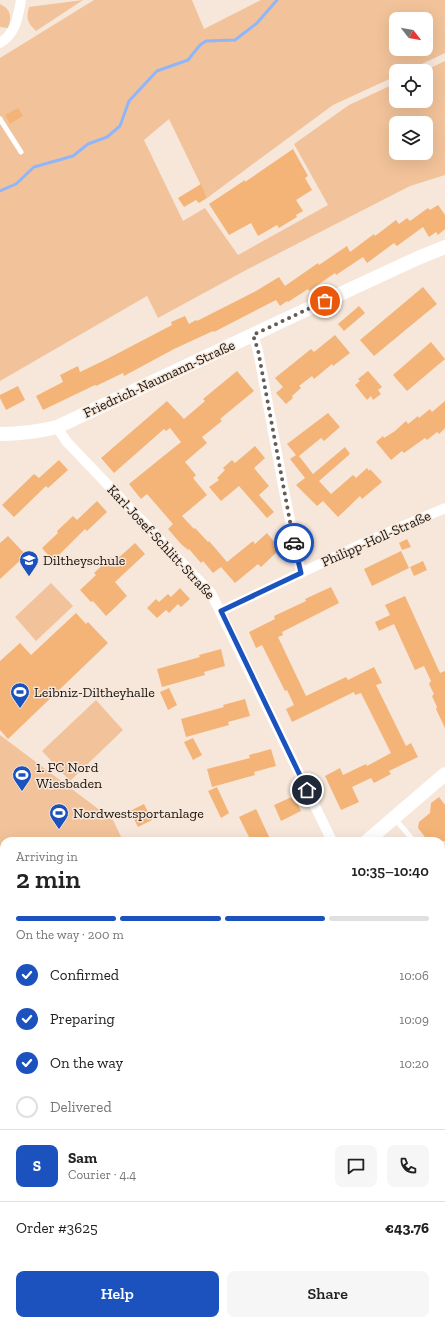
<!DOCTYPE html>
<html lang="en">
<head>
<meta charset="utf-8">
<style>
  :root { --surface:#fff; --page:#f6f6f6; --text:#222; --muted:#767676; --line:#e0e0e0; --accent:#1b52be }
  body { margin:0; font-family:"Zilla Slab",serif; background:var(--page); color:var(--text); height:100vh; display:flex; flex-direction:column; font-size:15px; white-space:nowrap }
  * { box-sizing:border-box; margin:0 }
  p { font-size:13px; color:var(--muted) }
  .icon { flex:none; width:22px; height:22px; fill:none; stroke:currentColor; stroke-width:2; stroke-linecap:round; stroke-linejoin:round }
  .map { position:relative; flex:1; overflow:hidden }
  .details { position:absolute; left:0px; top:837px; width:445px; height:488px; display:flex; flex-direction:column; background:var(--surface); border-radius:12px 12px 0 0; box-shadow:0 4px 16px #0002 }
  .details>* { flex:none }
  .needle { width:26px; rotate:121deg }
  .fabs { position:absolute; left:389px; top:12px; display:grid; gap:8px }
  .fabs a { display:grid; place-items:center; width:44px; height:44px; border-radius:8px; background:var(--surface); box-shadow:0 4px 16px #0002; font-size:20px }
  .pin { position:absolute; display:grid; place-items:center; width:34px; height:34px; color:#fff; margin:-17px; border:2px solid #fff; border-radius:50%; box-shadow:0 1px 4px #0007 }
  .courier { position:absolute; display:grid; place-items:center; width:40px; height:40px; margin:-20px; border:3px solid #1b52be; border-radius:50%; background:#fff; color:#222; box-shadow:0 1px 5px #0007 }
  .headline em { font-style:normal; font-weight:600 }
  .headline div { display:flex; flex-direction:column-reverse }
  .headline { display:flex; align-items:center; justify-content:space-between; height:68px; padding:0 16px }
  h1 { font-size:26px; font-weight:600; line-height:30px }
  .bar { display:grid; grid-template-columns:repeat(4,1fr); gap:6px 4px; align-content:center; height:48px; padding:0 16px }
  .bar i { height:5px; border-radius:3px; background:var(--line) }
  .bar .current { background:var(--accent) }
  .bar p { grid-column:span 4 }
  .line { display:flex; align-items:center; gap:10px; padding:0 16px; border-top:1px solid var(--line) }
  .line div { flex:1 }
  .round { display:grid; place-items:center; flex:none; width:42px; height:42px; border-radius:8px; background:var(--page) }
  ol { padding:0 16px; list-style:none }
  li { display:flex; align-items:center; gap:12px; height:44px }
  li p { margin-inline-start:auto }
  li .icon { padding:4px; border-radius:50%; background:var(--accent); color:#fff; stroke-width:4 }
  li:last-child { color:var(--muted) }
  li i { width:22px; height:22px; border:2px solid var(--line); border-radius:50% }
  .button { display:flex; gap:8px; margin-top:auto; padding:8px 16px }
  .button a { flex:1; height:46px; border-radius:8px; background:var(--accent); color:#fff; font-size:16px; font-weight:600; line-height:46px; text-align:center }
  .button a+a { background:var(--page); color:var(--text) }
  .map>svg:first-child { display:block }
  .green { fill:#f2c39a; fill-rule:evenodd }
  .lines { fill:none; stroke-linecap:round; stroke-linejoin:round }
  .stream { stroke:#90b6fa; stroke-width:3 }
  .building { fill:#f4b478 }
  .lane { stroke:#fff; stroke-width:5 }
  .street { stroke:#fff; stroke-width:10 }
  .secondary { stroke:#fff; stroke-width:14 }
  .primary { stroke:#fff; stroke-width:16 }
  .done { stroke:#645c54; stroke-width:4; stroke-dasharray:0 7.2 }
  .route { stroke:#1b52be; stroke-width:5 }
  .labels { text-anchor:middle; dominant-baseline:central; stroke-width:3; stroke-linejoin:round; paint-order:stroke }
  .street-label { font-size:14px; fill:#16110c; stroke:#f6e7da }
  .poi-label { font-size:14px; fill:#16110c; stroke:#f6e7da; text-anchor:start }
</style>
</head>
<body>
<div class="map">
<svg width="445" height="1325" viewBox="0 0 445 1325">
  <rect width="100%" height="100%" fill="#f6e7da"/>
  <g class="green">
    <path d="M83,0L36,31C27,22 26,19 29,7Z"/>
    <path d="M94,0H192L204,29L261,0H445V53L407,71H396V76L333,105L207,198L169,119L144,140L183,221L205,208L238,255L328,205L294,144L349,105L396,83V101H426V71H424L445,61V175L410,186L248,269L158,318L147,296L0,381V58ZM396,19H426V49H396ZM396,123H426V153H396Z"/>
    <path d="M0,4C11,9 12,17 8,28L0,27Z"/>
    <polygon points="51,583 73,606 36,641 15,617"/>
    <polygon points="96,700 123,730 70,781 42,751"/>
    <polygon points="0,735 113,820 123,841 4,841 4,910 0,908"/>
  </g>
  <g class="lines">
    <polyline class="stream" points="0,191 16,184 34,167 73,156 88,144 107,137 120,126 129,101 157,71 188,60 200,45 206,41 235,40 257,23 277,0"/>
  </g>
  <g class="building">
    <polygon points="18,108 23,116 10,124 5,115"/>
    <polygon points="293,149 308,176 305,178 312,190 296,200 303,211 296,215 297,217 279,228 277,225 258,236 251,223 229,235 209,204 245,180 245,182"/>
    <polygon points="201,184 207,198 199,203 196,200 184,207 178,198"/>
    <polygon points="438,205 445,215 445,229 438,235 436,232 429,237 423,227 397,246 394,243 367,263 363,257 336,275 335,273 309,291 308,289 288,302 287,301 280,306 276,300 214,332 213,331 174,349 124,376 123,373 96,386 95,385 43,410 36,396 63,382 60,375 78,366 80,372 107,359 172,325 171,322 185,316 189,324 196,320 197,321 256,291 279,277 285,286 318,263 319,265 347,246 350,252 374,234 375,236 396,220 399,224 407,218 410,221 428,208 430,210"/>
    <polygon points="423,287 437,304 374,356 360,340"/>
    <polygon points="359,306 365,313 344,331 338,324"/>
    <polygon points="335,335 350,353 333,366 332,364 314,379 312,376 299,386 301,388 292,396 293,398 286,404 276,393 283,387 275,378 311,349 314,352"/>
    <polygon points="431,342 445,359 407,391 393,375"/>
    <polygon points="237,371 254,391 220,419 222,421 202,437 207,443 185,462 196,475 193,478 207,495 182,516 194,529 195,528 208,542 209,541 227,562 253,541 255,544 267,533 280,549 261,567 258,564 235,583 221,567 213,573 203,561 201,563 189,549 188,550 181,544 168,529 173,524 147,494 141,499 129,484 181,442 170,428 166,431 164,429 114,473 101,458 167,401 184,419 205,401 203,399"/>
    <polygon points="368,371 382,387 378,390 381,394 373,400 371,396 367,400 355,385 360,381 358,379"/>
    <polygon points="18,386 25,400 6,410 0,398 0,395"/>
    <polygon points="445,401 445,428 439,434 437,432 427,440 425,438 404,453 402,451 391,460 376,442 383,436 384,438 395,431 406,421 408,424 418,416 419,418 430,409 432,412"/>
    <polygon points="328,413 340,427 324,441 321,438 299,456 313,474 345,447 350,454 319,481 331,494 353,475 356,478 367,468 369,471 370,469 382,482 362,499 360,496 338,517 323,501 317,506 296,485 305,478 290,459 296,455 287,444"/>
    <polygon points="255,446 265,458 254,468 269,486 259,495 274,512 267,518 239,486 221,501 209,487 219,480 217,478 225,470 223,468 232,460 235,463"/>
    <polygon points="59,460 68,470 48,488 46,486 14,517 2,505 34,474 39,478"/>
    <polygon points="97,501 107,512 87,531 85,529 53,561 42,548 58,533 57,531 73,516 77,520"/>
    <polygon points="8,536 26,555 0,579 0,543"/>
    <polygon points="407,539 411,547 402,550 399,543"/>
    <polygon points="135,543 145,554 115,582 127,596 106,616 93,601 91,602 80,590 96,575 94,573 111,557 115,561"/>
    <polygon points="401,551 409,568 372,586 364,569"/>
    <polygon points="423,561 427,570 414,576 410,567"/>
    <polygon points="331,587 339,603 282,632 283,635 278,637 306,696 346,677 348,680 374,667 382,683 376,685 406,746 411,743 418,757 389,771 391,774 374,783 371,778 352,787 359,802 341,810 325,776 340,768 343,775 366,764 367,766 391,753 361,693 355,695 354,692 292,722 286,709 294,705 287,690 285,691 262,645 256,648 249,632 275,619 274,616 306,601 305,599"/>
    <polygon points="180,588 190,599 181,607 178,604 169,613 166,610 157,618 147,608 156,599 159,602 168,594 171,597"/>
    <polygon points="405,596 440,673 445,671 445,728 436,709 437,707 432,696 434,694 429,684 431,681 424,666 415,670 394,624 379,631 375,622 390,615 385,605"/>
    <polygon points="76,613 86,624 88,622 108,643 8,739 0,730 0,661 20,643 31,655"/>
    <polygon points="221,649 225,666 204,672 205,675 162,687 157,669 200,657 199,655"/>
    <polygon points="169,688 177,705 168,710 160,692"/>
    <polygon points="245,699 250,716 228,722 229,725 186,737 181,719 224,707 223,705"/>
    <polygon points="193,738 202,755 193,760 184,742"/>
    <polygon points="271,749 276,766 254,772 255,775 212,787 207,769 250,758 249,755"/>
    <polygon points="217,787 229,813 221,818 208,791"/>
    <polygon points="294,796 301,811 281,821 274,805"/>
    <polygon points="439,797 445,805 445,841 428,841 418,828 419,822 430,813 431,803"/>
    <polygon points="144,804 152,820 138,827 130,811"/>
    <polygon points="256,809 271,841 251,841 239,817"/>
  </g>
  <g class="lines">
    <g class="lane">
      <polyline points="0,119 21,152"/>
      <polyline points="395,819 414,841"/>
      <polyline points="441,1092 445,1091"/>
    </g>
    <g class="street">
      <path d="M0,43C16,33 18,17 21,0"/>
      <polyline points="253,335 258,351 284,491 301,573"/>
      <polyline points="57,427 66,441 211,593 332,841"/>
      <polyline points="221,611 368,541 445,508"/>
      <polyline points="0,918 4,921"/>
      <polyline points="0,1114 4,1119"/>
      <polyline points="441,1300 445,1300"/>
      <polyline points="202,1325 237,1321"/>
    </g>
    <g class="secondary">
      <path d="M0,434C20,434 37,432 57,427L284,320L418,258L445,247"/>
      <polyline points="367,841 445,774"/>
      <polyline points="4,1156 0,1171 4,1190"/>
      <polyline points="0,1207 4,1200"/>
    </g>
    <g class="primary">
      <polyline points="441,1019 445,1018"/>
      <polyline points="441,1141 445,1140"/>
      <polyline points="0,1194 4,1192"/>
      <polyline points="0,1221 4,1220"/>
    </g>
  </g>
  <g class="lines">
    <polyline class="done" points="294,543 258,350 253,335 325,301"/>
    <polyline class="route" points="294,543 301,573 221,611 307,790"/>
  </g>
  <defs>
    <symbol id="school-pin" viewBox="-11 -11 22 30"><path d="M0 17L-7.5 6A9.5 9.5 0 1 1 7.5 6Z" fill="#1b52be" stroke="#f6e7da"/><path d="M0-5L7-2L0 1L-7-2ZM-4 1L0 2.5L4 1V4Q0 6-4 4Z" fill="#fff"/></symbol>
    <symbol id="stadium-pin" viewBox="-11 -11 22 30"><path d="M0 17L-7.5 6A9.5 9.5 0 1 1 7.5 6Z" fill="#1b52be" stroke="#f6e7da"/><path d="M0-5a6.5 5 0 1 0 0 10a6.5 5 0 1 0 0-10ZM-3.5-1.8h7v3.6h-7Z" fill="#fff"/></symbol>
  </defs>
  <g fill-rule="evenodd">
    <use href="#school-pin" x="18" y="549" width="22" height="30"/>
    <use href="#stadium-pin" x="9" y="681" width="22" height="30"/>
    <use href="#stadium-pin" x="11" y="764" width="22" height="30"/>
    <use href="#stadium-pin" x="48" y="802" width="22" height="30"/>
  </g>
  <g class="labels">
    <g class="street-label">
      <text transform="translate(159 379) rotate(-25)">Friedrich-Naumann-Straße</text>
      <text transform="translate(376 539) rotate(-24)">Philipp-Holl-Straße</text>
      <text transform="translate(161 542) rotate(47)">Karl-Josef-Schlitt-Straße</text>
    </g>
    <g class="poi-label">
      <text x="43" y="560">Diltheyschule</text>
      <text x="34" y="692">Leibniz-Diltheyhalle</text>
      <text x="36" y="767">1. FC Nord<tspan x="36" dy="16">Wiesbaden</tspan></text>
      <text x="73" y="813">Nordwestsportanlage</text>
    </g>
  </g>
</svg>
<div class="fabs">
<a><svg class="needle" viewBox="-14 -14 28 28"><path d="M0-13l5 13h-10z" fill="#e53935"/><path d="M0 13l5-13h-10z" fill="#767676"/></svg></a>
<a><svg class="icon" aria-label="locate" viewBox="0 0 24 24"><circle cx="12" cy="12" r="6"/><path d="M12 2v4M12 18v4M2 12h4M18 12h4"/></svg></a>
<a><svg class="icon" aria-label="layers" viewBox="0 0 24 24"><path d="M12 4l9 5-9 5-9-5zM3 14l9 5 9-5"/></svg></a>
</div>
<div class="pin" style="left:325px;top:301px;background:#ea580c"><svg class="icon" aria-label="bag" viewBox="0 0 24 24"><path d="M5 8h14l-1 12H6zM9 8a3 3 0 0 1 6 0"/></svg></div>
<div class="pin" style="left:307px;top:790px;background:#1f2937"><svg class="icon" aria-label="home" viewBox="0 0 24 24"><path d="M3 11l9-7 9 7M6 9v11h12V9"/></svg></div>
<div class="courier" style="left:294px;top:543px"><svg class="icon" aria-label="car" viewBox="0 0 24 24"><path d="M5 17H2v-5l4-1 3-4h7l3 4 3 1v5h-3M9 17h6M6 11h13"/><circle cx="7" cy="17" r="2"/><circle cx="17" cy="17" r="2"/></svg></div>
<section class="details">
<div class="headline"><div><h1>2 min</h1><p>Arriving in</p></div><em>10:35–10:40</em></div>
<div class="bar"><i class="current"></i><i class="current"></i><i class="current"></i><i></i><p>On the way · 200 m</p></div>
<ol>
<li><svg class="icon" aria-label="check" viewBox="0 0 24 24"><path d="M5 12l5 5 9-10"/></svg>Confirmed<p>10:06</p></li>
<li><svg class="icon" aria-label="check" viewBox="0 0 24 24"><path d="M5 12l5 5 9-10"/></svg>Preparing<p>10:09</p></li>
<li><svg class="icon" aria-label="check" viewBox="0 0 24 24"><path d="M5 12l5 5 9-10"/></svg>On the way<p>10:20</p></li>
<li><i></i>Delivered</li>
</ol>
<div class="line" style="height:72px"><b class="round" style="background:var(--accent);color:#fff">S</b><div><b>Sam</b><p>Courier · 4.4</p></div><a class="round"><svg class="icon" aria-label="chat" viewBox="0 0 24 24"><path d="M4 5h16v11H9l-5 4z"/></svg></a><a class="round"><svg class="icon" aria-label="phone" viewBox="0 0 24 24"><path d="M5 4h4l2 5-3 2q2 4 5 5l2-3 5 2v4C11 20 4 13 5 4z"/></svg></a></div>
<div class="line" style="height:52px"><div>Order #3625</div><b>€43.76</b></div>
<div class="button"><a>Help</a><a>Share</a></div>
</section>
</div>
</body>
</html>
